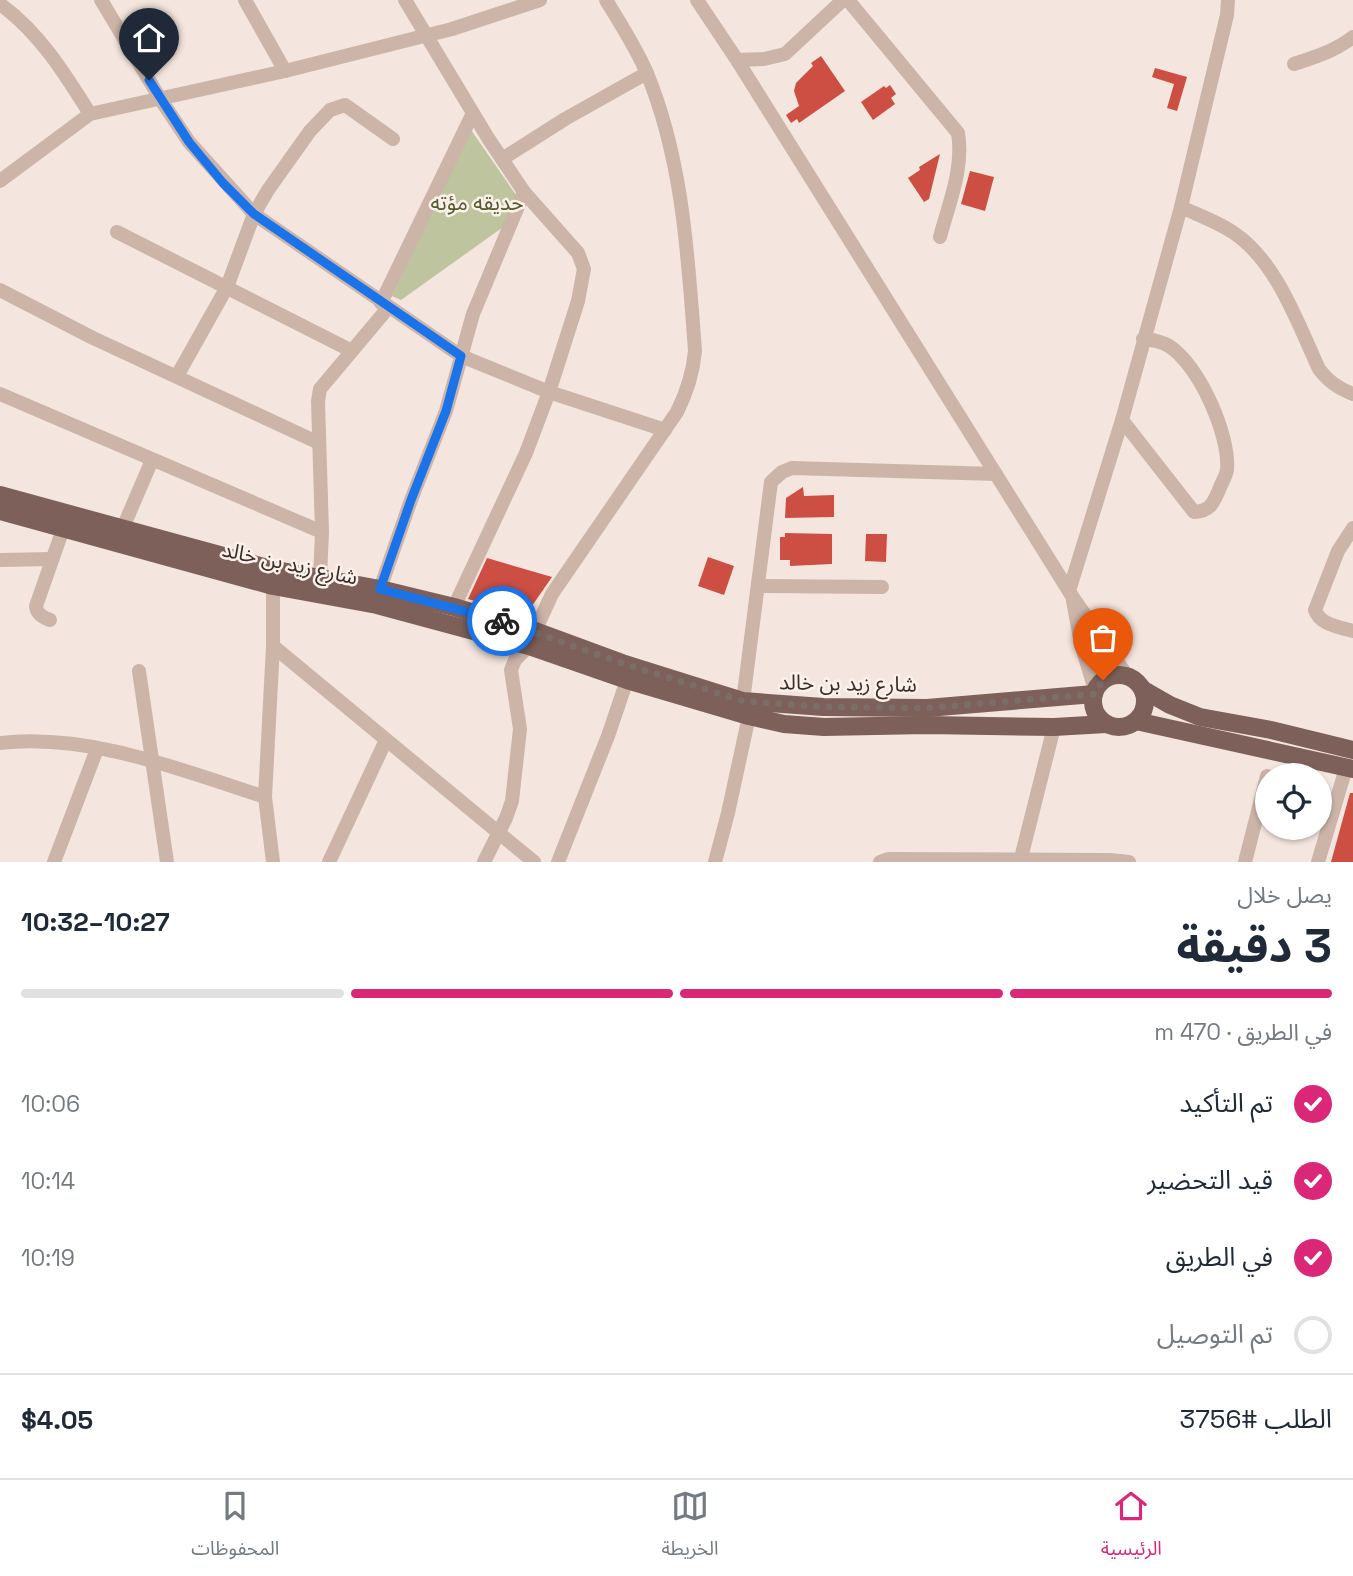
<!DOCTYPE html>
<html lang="ar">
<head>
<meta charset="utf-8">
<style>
  :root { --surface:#fff; --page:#f2f2f3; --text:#1f2937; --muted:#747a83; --line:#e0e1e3; --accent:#db2777 }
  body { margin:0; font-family:"Space Grotesk","Noto Sans Arabic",sans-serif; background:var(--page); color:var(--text); direction:rtl; height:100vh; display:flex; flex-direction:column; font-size:26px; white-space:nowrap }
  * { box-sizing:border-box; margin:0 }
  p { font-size:23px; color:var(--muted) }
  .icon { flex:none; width:38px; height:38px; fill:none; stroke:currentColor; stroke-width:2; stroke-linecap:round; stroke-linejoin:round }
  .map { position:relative; height:862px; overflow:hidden; direction:ltr }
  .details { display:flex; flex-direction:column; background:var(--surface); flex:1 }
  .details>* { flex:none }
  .fabs { position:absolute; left:1255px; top:763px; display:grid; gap:14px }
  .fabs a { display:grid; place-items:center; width:77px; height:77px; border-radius:50%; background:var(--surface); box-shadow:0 2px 5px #0004; font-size:35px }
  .pin { position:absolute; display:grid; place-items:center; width:60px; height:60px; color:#fff; margin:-72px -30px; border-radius:50% 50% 50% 0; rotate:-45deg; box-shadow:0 0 7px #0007 }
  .pin .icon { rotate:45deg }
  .courier { position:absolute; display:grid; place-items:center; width:70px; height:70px; margin:-35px; border:5px solid #1a73e8; border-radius:50%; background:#fff; color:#222; box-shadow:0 2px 9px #0007 }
  .summary em { font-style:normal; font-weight:700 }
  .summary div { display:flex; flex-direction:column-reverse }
  .summary { display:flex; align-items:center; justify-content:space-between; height:119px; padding:0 21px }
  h1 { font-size:46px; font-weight:700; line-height:52px }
  .bar { display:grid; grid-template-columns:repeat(4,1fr); gap:10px 7px; align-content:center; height:84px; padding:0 21px }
  .bar i { height:9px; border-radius:5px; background:var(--line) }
  .bar .active { background:var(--accent) }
  .bar p { grid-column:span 4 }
  .line { display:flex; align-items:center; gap:18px; padding:0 21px; border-top:2px solid var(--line) }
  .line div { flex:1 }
  ol { padding:0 21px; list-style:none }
  li { display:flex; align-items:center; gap:21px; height:77px }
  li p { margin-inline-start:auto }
  li .icon { padding:7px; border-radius:50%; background:var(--accent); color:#fff; stroke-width:4 }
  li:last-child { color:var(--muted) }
  li i { width:38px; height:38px; border:4px solid var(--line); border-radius:50% }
  .dock { display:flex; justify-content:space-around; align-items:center; height:98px; border-top:2px solid var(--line); background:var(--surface); font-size:19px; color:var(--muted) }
  .dock a { display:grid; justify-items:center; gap:4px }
  .dock .active { color:var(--accent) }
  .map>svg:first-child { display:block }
  .green { fill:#bec49d }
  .building { fill:#cd4f44 }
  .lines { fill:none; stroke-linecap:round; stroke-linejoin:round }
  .minor { stroke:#cdb4a9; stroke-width:14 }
  .major { stroke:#7d6059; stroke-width:18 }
  .done { stroke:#7b6d68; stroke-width:7; stroke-dasharray:0 12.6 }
  .route { stroke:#1a73e8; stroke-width:9 }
  .labels { text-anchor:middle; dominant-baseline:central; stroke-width:5; stroke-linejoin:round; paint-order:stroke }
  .park-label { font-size:21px; fill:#505a2b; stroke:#fbf1eb }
  .street-label { font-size:21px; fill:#3a2c29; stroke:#fbf1eb }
</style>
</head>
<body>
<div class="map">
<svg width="1353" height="862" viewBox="0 0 1353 862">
  <rect width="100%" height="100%" fill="#f4e6de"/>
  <polygon class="green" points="471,130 516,195 506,225 401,300 392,296"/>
  <g class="building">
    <polygon points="821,56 845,91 799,123 797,119 791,123 786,115 799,106 794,91 796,83 813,66 811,63"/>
    <polygon points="1155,68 1187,77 1177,111 1167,108 1174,84 1152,77"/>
    <polygon points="890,85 896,94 891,98 895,104 873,120 861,102 884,86 886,88"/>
    <polygon points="940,154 929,199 924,202 908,178 920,170 919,167"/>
    <polygon points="970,171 994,177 985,211 961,204"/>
    <polygon points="803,487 804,496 834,495 834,517 785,518 786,498"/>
    <polygon points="785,533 832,534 832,564 790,566 790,560 780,560 780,537 785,537"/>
    <polygon points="866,534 887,534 886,562 865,561"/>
    <polygon points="708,557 734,566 724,595 698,586"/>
    <polygon points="487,558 552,577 525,616 468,599"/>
    <polygon points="1350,793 1353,793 1353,862 1331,862"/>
  </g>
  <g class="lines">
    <g class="minor">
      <polyline points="101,0 161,100 189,142 254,214 461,356 549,392 665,430"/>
      <polyline points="245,0 285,71"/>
      <polyline points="405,0 488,138 524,192 578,253 584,269 578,301 549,392 526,453 454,607"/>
      <polyline points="697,0 737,60 764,59 785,54 843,0"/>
      <path d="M848,0L958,133C964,168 949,203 940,237"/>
      <path d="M0,4C39,32 65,74 90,114"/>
      <polyline points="737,60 1072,596 1128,677"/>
      <path d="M1294,64C1315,57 1335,51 1353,37"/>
      <polyline points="502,159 565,119 647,73"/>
      <polyline points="0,181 90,114 285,71 452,29 540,0"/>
      <path d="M1181,207C1198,215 1218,222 1234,233C1277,262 1298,324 1319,369C1329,382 1338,388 1353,394"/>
      <polyline points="117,232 350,350"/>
      <polyline points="0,290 93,338 319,443"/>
      <polyline points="381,303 472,115"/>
      <polyline points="177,376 227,287 254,214 268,190 310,131 330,110 345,105 393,139"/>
      <polyline points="0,394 322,532"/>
      <path d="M1122,420L1194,512C1210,511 1213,504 1219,490C1221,484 1226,476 1227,470C1230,435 1199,365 1169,346C1161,341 1153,340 1143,339"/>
      <path d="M1353,528L1338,551L1315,610C1320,625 1339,627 1353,631"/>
      <polyline points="122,530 152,460"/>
      <polyline points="0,560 52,559"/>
      <polyline points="320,578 322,532 318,401 320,389 388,308"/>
      <polyline points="273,586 273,646 265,797 273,862"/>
      <polyline points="759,586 882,587"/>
      <polyline points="380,589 411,500 446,411 473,314 524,192"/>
      <polyline points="1069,591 1122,420 1181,207 1227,15 1228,0"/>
      <polyline points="1073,601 1081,644 1095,690"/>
      <path d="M50,620C43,617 37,615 36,606L63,529"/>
      <path d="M535,631L552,594L677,412C687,392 693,373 695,351C688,257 683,159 646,71C635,46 620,23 606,0"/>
      <polyline points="273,646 534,862"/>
      <polyline points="139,671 167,862"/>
      <polyline points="743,701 771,482 782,472 792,468 996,474"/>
      <path d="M0,743C90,733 181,770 265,797"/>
      <polyline points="54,862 97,749"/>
      <polyline points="329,862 386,740"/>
      <polyline points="484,862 506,818 512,801 520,729 511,670 515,660 529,646"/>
      <polyline points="558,862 608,736 627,680"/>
      <polyline points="715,862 728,813 749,716"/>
      <polyline points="880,862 888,859 1110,860 1129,862"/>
      <polyline points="1020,862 1054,727"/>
      <polyline points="1245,862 1267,776"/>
      <polyline points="1318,862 1346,768"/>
    </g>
    <g class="major">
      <polyline points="0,495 271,569 380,589 454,607 535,631 622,663 743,701 823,707 927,708 1094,694"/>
      <polyline points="0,511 273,586 377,605 529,646 627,680 749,716 784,724 824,727 927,725 1054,727 1106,724"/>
      <circle cx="1119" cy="701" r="26"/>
      <polyline points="1142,689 1170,705 1200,717 1271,730 1353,750"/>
      <polyline points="1136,721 1353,769"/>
    </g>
  </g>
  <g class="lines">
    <polyline class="done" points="502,621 622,663 743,701 823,707 927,708 1094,694 1103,680"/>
    <polyline class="route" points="149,80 189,142 223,183 254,214 461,356 446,411 411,500 380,589 502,621"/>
  </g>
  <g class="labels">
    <g class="park-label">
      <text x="477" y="202">حديقه مؤته</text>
    </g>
    <g class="street-label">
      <text transform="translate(290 563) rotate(12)">شارع زيد بن خالد</text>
      <text transform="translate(848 683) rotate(1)">شارع زيد بن خالد</text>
    </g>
  </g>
</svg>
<div class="fabs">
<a><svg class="icon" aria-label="locate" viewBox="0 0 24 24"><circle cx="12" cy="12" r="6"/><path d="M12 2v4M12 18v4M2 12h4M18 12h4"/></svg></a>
</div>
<div class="pin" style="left:1103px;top:680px;background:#ea580c"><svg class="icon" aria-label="bag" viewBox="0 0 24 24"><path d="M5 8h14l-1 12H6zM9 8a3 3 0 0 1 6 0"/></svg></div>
<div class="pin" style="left:149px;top:80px;background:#1f2937"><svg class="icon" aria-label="home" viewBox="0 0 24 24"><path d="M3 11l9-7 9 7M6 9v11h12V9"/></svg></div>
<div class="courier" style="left:502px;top:621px"><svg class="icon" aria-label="bike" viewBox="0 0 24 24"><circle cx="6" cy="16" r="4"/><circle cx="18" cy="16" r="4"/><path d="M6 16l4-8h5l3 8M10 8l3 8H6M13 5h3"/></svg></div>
</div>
<section class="details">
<div class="summary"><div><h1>3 دقيقة</h1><p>يصل خلال</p></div><em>10:27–10:32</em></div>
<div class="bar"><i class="active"></i><i class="active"></i><i class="active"></i><i></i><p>في الطريق · 470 m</p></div>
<ol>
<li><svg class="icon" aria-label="check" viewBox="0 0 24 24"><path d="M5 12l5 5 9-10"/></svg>تم التأكيد<p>10:06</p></li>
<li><svg class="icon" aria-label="check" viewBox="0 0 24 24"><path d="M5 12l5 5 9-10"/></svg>قيد التحضير<p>10:14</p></li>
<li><svg class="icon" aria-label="check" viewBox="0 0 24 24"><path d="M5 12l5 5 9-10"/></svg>في الطريق<p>10:19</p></li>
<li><i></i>تم التوصيل</li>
</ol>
<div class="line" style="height:91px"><div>الطلب #3756</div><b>$4.05</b></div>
</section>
<nav class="dock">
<a class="active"><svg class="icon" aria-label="home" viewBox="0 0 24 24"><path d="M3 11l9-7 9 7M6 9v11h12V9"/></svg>الرئيسية</a>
<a><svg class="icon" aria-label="map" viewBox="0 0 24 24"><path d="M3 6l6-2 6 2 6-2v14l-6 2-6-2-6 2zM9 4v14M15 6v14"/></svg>الخريطة</a>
<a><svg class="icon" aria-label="saved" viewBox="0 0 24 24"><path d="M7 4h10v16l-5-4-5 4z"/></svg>المحفوظات</a>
</nav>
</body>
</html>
